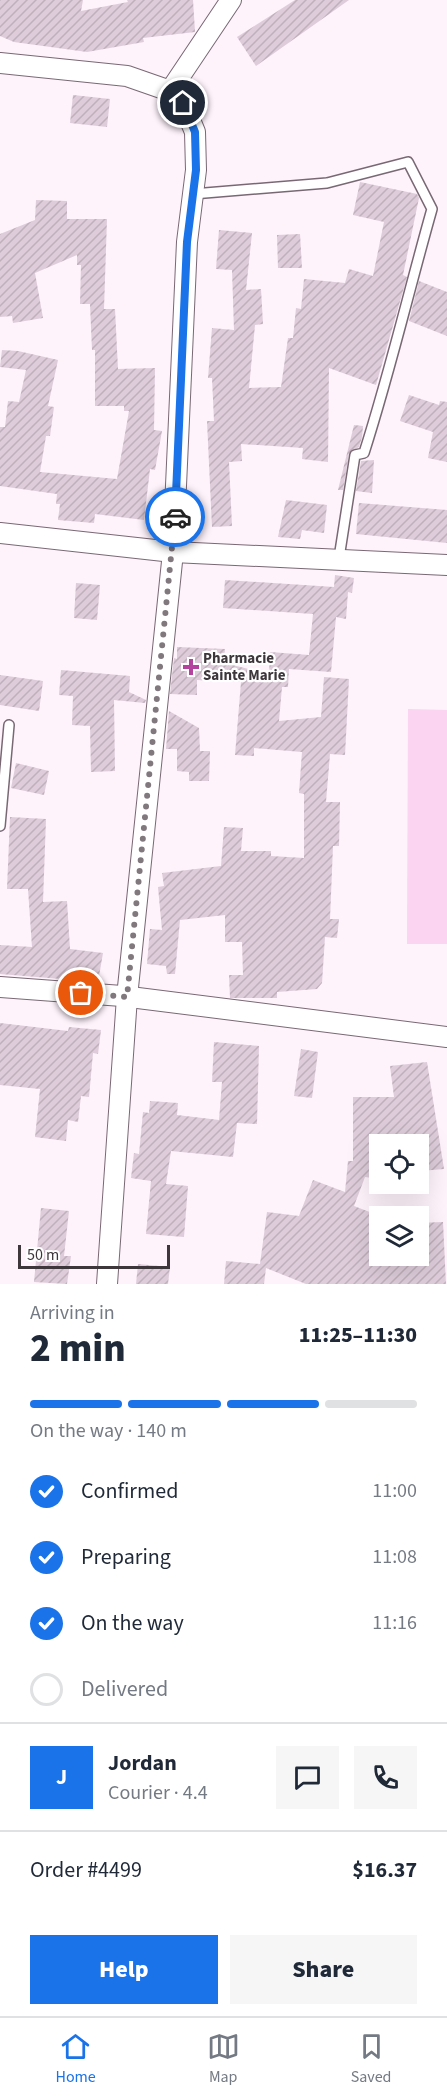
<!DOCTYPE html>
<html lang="en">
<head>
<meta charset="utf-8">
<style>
  :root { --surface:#fff; --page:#f6f6f7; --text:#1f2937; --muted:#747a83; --line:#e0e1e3; --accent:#1a73e8 }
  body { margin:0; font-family:"Source Sans 3",sans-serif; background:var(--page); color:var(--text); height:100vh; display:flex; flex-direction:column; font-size:22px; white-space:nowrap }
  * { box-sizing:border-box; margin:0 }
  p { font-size:20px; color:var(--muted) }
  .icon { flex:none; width:33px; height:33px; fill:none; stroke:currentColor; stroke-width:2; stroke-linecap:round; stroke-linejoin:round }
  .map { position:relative; height:1284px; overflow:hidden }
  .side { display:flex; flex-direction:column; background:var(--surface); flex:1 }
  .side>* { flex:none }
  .fabs { position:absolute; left:369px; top:1134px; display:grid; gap:12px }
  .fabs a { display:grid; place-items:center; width:60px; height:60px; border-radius:0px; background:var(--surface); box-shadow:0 6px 24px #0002; font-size:30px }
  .scale { position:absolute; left:18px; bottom:15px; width:152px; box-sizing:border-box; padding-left:6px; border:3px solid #3d363b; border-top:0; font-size:16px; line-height:21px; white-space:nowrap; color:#3d363b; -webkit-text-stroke:4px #fff; paint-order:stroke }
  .pin { position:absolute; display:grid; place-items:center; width:51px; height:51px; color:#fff; margin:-26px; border:3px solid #fff; border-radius:50%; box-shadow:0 2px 6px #0007 }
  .courier { position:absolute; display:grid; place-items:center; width:60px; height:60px; margin:-30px; border:4px solid #1a73e8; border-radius:50%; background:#fff; color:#222; box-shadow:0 2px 8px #0007 }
  .headline em { font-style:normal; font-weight:800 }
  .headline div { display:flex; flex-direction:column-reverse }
  .headline { display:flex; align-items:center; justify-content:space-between; height:102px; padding:0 30px }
  h1 { font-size:39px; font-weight:800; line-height:45px }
  .bar { display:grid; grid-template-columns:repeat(4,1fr); gap:9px 6px; align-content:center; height:72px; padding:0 30px }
  .bar i { height:8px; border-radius:4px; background:var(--line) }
  .bar .selected { background:var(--accent) }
  .bar p { grid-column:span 4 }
  .line { display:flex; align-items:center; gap:15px; padding:0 30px; border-top:2px solid var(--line) }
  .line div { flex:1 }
  .round { display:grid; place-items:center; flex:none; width:63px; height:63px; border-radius:0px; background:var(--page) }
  ol { padding:0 30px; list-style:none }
  li { display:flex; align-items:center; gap:18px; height:66px }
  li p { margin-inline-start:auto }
  li .icon { padding:6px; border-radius:50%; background:var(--accent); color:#fff; stroke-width:4 }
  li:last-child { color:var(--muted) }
  li i { width:33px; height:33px; border:3px solid var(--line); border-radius:50% }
  .action { display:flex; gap:12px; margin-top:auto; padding:12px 30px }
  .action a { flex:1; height:69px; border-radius:0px; background:var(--accent); color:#fff; font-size:24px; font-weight:800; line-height:69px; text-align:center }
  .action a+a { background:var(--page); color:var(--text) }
  .tab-bar { display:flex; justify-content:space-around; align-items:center; height:84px; border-top:2px solid var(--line); background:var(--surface); font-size:16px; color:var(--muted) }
  .tab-bar a { display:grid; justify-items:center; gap:3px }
  .tab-bar .selected { color:var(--accent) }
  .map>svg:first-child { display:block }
  .grass { fill:#fad4f1 }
  .building { fill:url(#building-hatch) }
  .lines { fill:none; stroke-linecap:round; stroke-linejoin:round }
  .lane-casing { stroke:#796874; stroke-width:12 }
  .street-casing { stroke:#796874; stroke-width:22 }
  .lane { stroke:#fff; stroke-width:9 }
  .street { stroke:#fff; stroke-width:20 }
  .done { stroke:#81787e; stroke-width:6; stroke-dasharray:0 10.8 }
  .route { stroke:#1a73e8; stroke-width:8 }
  .poi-dot { fill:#b3439f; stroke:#fff; stroke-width:2 }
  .labels { text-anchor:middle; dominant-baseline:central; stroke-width:4.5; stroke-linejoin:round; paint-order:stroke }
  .poi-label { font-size:15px; font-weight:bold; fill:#3d363b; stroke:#fff; text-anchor:start }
</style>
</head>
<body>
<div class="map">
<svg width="447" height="1284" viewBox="0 0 447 1284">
  <defs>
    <pattern id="building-hatch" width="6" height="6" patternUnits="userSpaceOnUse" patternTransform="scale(1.5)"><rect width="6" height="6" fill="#deccda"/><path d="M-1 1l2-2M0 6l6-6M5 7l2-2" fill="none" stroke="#bfb0bc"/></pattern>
  </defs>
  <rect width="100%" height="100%" fill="#fef2fb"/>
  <polygon class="grass" points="408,709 447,710 447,944 407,944"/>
  <g class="building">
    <polygon points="0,0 83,0 81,11 128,2 127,0 193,0 195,32 143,38 144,42 87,52 14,42 0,36"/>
    <polygon points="295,0 349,0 256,66 237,37"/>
    <polygon points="73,95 110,99 107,127 70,123"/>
    <polygon points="360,182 417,194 419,198 403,275 407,277 376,385 329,368 328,462 302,459 303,448 241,444 242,461 229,462 232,526 212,527 207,421 214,421 212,378 208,378 212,328 234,330 232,270 216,269 219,230 252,233 246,290 261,289 263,324 255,325 249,388 281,387 288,338 293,338 296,308 301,309 304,279 345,283 349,269 373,276 384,222 353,215"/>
    <polygon points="36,200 67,201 67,219 107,219 104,309 115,309 118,369 155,368 154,430 162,431 155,470 150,469 144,520 95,514 94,523 58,520 60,504 56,504 57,494 0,486 0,427 5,427 8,401 19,402 26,370 0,367 2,350 18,351 58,360 48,406 54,407 50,436 46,436 40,472 117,479 129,411 124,411 124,406 95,406 95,350 92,350 90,304 80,304 81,265 77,265 77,255 35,273 43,318 13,323 12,316 0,317 0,234 35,220"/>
    <polygon points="300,234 302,268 278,268 277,235"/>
    <polygon points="419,281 447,292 447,336 409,321"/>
    <polygon points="409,395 439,405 440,401 447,402 447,462 428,458 433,432 400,421"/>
    <polygon points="354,425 363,426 362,437 359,447 349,453 343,490 338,490"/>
    <polygon points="374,460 372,493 356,491 361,461"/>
    <polygon points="286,500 327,505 324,533 302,530 300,539 278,537"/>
    <polygon points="359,503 447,510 447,543 356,534"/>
    <polygon points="335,575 354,578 352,593 348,592 346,619 336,617 331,672 289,669 288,687 282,687 279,721 321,717 324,677 349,679 345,755 330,754 326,802 340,802 339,846 333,846 330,919 339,919 337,938 325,937 322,983 317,989 277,992 277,998 230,998 229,975 243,975 242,942 225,942 225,915 180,920 175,974 167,974 166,966 147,964 150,929 162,930 158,887 164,886 162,873 221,866 224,827 243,828 241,851 271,851 271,856 304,858 304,794 299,793 302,752 254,748 254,756 235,755 241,682 197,680 197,695 170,694 174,658 177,659 177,647 225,649 224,663 269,674 270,652 309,655 313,614 223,608 225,580 334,587"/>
    <polygon points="76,583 100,585 97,620 74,618"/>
    <polygon points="61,670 130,676 129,692 146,700 145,703 114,700 115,771 91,772 90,726 72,725 73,696 59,695"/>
    <polygon points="0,675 43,681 39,711 0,705"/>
    <polygon points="169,711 199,728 200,751 210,751 209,781 189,781 189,772 177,771 177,749 166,749"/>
    <polygon points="16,763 49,771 44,795 11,788"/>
    <polygon points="10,817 46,819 43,902 67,901 70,949 103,953 98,982 0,974 0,945 32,947 28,889 7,889"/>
    <polygon points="0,1023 68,1031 69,1027 101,1030 98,1054 93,1053 89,1097 81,1096 78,1122 68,1120 66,1141 35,1137 40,1089 0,1085"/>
    <polygon points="214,1042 259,1046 257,1124 237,1123 233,1157 171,1151 166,1184 188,1186 184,1237 146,1234 151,1181 131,1178 134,1153 139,1154 143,1112 149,1113 150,1101 178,1103 177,1115 219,1120 222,1082 212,1082"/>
    <polygon points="301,1049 318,1052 312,1098 294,1096"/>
    <polygon points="427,1062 444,1169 420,1171 418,1144 380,1144 380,1179 365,1177 354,1206 380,1216 380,1256 418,1256 418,1223 443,1222 446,1284 306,1284 266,1268 264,1284 224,1284 226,1261 260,1264 267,1212 299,1216 313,1180 345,1192 348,1161 353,1161 353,1097 394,1097 390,1066"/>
    <polygon points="41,1208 69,1211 64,1256 71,1256 67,1284 34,1282"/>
    <polygon points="138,1264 170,1267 168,1284 136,1284"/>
  </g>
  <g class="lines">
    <defs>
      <g id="lane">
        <path d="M193,194L327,183L408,162L432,209C409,290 390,372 364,453L355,455L339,558"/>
        <polyline points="0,826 9,725"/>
      </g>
      <g id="street">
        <polyline points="0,63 127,76 170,91"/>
        <polyline points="0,533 173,552 447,565"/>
        <polyline points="0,987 122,996 447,1037"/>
        <polyline points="107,1284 127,997 173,552 187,242 196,170 195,132 183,103 170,91 231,0"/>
      </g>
    </defs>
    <use href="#lane" class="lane-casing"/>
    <use href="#street" class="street-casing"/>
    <use href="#lane" class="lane"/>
    <use href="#street" class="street"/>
  </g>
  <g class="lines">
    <polyline class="done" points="81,993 127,997 175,517"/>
    <polyline class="route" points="175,517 187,242 196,170 195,132 183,103"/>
  </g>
  <path class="poi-dot" d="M188 658h6v6h6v6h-6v6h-6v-6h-6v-6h6z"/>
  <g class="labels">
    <g class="poi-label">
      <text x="203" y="658">Pharmacie<tspan x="203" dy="17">Sainte Marie</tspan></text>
    </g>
  </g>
</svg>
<div class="fabs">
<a><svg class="icon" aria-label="locate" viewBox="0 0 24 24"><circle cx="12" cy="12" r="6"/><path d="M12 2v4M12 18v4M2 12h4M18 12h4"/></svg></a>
<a><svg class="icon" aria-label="layers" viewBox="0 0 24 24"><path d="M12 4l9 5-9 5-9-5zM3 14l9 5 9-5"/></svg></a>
</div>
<div class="scale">50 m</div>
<div class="pin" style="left:81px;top:993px;background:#ea580c"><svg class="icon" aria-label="bag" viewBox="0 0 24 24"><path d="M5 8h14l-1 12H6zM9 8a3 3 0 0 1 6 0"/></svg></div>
<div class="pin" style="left:183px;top:103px;background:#1f2937"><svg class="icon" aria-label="home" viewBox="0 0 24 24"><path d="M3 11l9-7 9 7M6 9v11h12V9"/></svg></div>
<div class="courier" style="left:175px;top:517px"><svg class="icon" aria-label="car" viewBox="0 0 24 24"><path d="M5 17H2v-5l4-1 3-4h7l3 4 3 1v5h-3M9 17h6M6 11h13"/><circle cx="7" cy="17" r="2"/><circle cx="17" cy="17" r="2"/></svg></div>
</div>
<section class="side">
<div class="headline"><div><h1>2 min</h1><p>Arriving in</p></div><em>11:25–11:30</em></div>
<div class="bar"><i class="selected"></i><i class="selected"></i><i class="selected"></i><i></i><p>On the way · 140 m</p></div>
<ol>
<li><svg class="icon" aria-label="check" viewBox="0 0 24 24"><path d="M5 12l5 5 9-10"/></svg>Confirmed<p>11:00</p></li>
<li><svg class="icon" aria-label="check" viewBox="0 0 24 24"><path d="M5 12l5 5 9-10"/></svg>Preparing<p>11:08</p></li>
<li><svg class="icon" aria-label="check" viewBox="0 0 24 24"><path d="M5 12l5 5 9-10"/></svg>On the way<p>11:16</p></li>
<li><i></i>Delivered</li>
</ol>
<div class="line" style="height:108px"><b class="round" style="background:var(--accent);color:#fff">J</b><div><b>Jordan</b><p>Courier · 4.4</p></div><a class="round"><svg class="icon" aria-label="chat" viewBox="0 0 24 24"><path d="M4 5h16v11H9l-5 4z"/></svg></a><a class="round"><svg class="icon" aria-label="phone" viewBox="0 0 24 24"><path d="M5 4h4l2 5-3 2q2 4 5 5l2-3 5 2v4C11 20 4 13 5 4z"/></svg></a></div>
<div class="line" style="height:78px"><div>Order #4499</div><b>$16.37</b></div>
<div class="action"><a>Help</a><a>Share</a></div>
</section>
<nav class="tab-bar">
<a class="selected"><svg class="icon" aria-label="home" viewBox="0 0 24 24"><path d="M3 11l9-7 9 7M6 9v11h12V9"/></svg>Home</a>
<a><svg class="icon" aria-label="map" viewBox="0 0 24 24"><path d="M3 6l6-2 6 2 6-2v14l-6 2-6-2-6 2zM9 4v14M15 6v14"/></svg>Map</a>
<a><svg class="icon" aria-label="saved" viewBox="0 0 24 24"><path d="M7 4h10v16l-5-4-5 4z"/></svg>Saved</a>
</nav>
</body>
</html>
